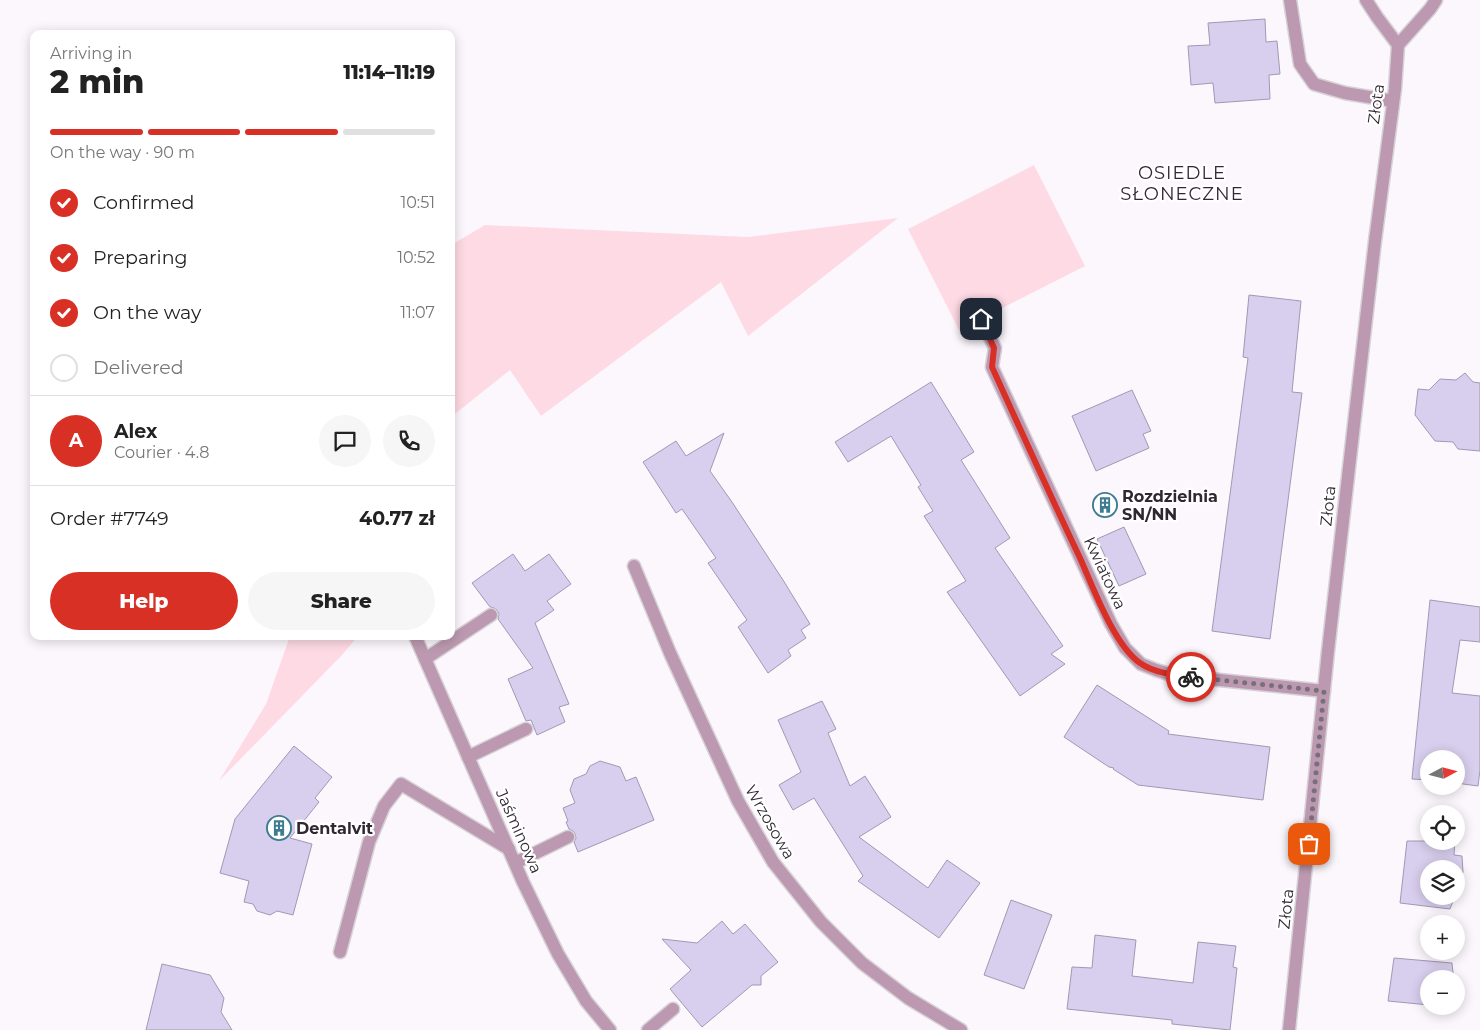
<!DOCTYPE html>
<html lang="en">
<head>
<meta charset="utf-8">
<style>
  :root { --surface:#fff; --page:#f6f6f6; --text:#222; --muted:#767676; --line:#e0e0e0; --accent:#d93025 }
  body { margin:0; font-family:Montserrat,sans-serif; background:var(--page); color:var(--text); height:100vh; display:flex; flex-direction:column; font-size:19px; white-space:nowrap }
  * { box-sizing:border-box; margin:0 }
  p { font-size:16px; color:var(--muted) }
  .icon { flex:none; width:28px; height:28px; fill:none; stroke:currentColor; stroke-width:2; stroke-linecap:round; stroke-linejoin:round }
  .map { position:relative; flex:1; overflow:hidden }
  .side { position:absolute; left:30px; top:30px; width:425px; height:610px; display:flex; flex-direction:column; background:var(--surface); border-radius:10px; box-shadow:0 2px 12px #0003 }
  .side>* { flex:none }
  .needle { width:32px; rotate:83deg }
  .fabs { position:absolute; left:1420px; top:750px; display:grid; gap:10px }
  .fabs a { display:grid; place-items:center; width:45px; height:45px; border-radius:50%; background:var(--surface); box-shadow:0 2px 12px #0003; font-size:25px }
  .pin { position:absolute; display:grid; place-items:center; width:42px; height:42px; color:#fff; margin:-21px; border-radius:10px; box-shadow:0 2px 8px #0006 }
  .courier { position:absolute; display:grid; place-items:center; width:50px; height:50px; margin:-25px; border:4px solid #d93025; border-radius:50%; background:#fff; color:#222; box-shadow:0 1px 6px #0007 }
  .headline em { font-style:normal; font-weight:800 }
  .headline div { display:flex; flex-direction:column-reverse }
  .headline { display:flex; align-items:center; justify-content:space-between; height:85px; padding:0 20px }
  h1 { font-size:32px; font-weight:800; line-height:38px }
  .bar { display:grid; grid-template-columns:repeat(4,1fr); gap:8px 5px; align-content:center; height:60px; padding:0 20px }
  .bar i { height:6px; border-radius:4px; background:var(--line) }
  .bar .on { background:var(--accent) }
  .bar p { grid-column:span 4 }
  .line { display:flex; align-items:center; gap:12px; padding:0 20px; border-top:1px solid var(--line) }
  .line div { flex:1 }
  .round { display:grid; place-items:center; flex:none; width:52px; height:52px; border-radius:26px; background:var(--page) }
  ol { padding:0 20px; list-style:none }
  li { display:flex; align-items:center; gap:15px; height:55px }
  li p { margin-inline-start:auto }
  li .icon { padding:5px; border-radius:50%; background:var(--accent); color:#fff; stroke-width:4 }
  li:last-child { color:var(--muted) }
  li i { width:28px; height:28px; border:2px solid var(--line); border-radius:50% }
  .button { display:flex; gap:10px; margin-top:auto; padding:10px 20px }
  .button a { flex:1; height:58px; border-radius:30px; background:var(--accent); color:#fff; font-size:20px; font-weight:800; line-height:58px; text-align:center }
  .button a+a { background:var(--page); color:var(--text) }
  .map>svg:first-child { display:block }
  .green { fill:#fedae4 }
  .building { fill:#d8ceed; stroke:#a298b5 }
  .lines { fill:none; stroke-linecap:round; stroke-linejoin:round }
  .minor-casing { stroke:#d7d2d8; stroke-width:15 }
  .minor { stroke:#bc99b0; stroke-width:12 }
  .done { stroke:#777078; stroke-width:5; stroke-dasharray:0 9 }
  .route { stroke:#d93025; stroke-width:6 }
  .labels { text-anchor:middle; dominant-baseline:central; stroke-width:4.5; stroke-linejoin:round; paint-order:stroke }
  .street-label { font-size:16px; fill:#2f2731; stroke:#fff }
  .poi-label { font-size:16px; font-weight:bold; fill:#2f2731; stroke:#fff; text-anchor:start }
  .neighbourhood-label { font-size:18px; letter-spacing:1px; fill:#352439; stroke:#fff }
</style>
</head>
<body>
<div class="map">
<svg width="1480" height="1030" viewBox="0 0 1480 1030">
  <rect width="100%" height="100%" fill="#fcf7fd"/>
  <g class="green">
    <polygon points="1034,165 1085,266 959,330 908,229"/>
    <polygon points="898,218 748,336 721,282 541,416 510,370 451,417 451,245 485,225 748,237"/>
    <polygon points="290,636 358,636 342,655 219,781 266,704"/>
  </g>
  <g class="building">
    <polygon points="1265,19 1266,42 1277,41 1280,74 1269,75 1270,99 1215,103 1213,83 1191,85 1188,46 1210,45 1208,23"/>
    <polygon points="1249,295 1301,301 1292,392 1302,393 1270,639 1212,631 1248,358 1243,357"/>
    <polygon points="1465,373 1473,382 1480,383 1480,451 1458,449 1453,442 1435,441 1415,415 1418,389 1429,390 1440,379 1456,380"/>
    <polygon points="931,382 974,452 961,460 1010,538 995,548 1063,646 1051,654 1065,664 1020,696 947,592 966,581 924,516 933,511 918,487 921,485 891,436 848,462 835,442"/>
    <polygon points="1132,390 1151,431 1143,434 1149,448 1096,471 1072,416"/>
    <polygon points="724,433 710,471 732,502 783,580 810,624 801,630 806,638 788,650 791,656 768,673 738,627 747,620 708,563 716,558 682,509 676,513 643,462 676,441 686,456"/>
    <polygon points="1124,527 1146,574 1119,586 1097,539"/>
    <polygon points="513,554 525,571 549,554 571,584 547,601 554,610 535,623 569,704 559,707 565,722 537,735 531,720 526,721 508,679 533,668 498,619 499,614 497,610 494,608 490,607 472,583"/>
    <polygon points="1430,600 1480,607 1480,642 1460,640 1452,693 1480,696 1480,770 1478,786 1456,783 1456,759 1429,759 1429,780 1412,779"/>
    <polygon points="1097,685 1169,731 1168,734 1270,747 1263,800 1138,785 1113,769 1114,768 1109,767 1064,737"/>
    <polygon points="822,701 836,729 828,733 850,786 865,776 891,817 859,837 928,888 947,860 980,883 939,938 858,881 863,876 814,798 793,810 779,785 801,772 778,720"/>
    <polygon points="294,746 332,777 315,798 319,802 290,838 312,844 293,915 277,911 270,915 257,911 253,904 244,902 249,881 220,873 235,819"/>
    <polygon points="600,761 620,767 626,781 636,777 654,820 578,852 574,842 576,838 575,834 573,831 569,829 566,822 568,821 563,808 575,803 570,790 574,779 586,774 590,766"/>
    <polygon points="1407,841 1455,841 1454,855 1462,856 1463,872 1456,893 1456,869 1429,869 1429,896 1455,896 1450,909 1400,903"/>
    <polygon points="1011,900 1052,915 1024,989 984,975"/>
    <polygon points="722,921 733,934 745,924 778,962 761,976 761,985 752,985 702,1027 670,989 691,970 662,939 697,943"/>
    <polygon points="1095,935 1136,940 1132,976 1193,983 1198,942 1236,946 1233,967 1237,968 1230,1030 1172,1024 1172,1020 1067,1009 1072,967 1092,968"/>
    <polygon points="1394,958 1452,963 1453,973 1460,980 1458,992 1456,994 1456,979 1429,979 1429,1005 1388,1001"/>
    <polygon points="162,964 210,975 224,998 221,1012 232,1030 146,1030"/>
  </g>
  <g class="lines">
    <defs>
      <g id="minor">
        <polyline points="1290,0 1300,64 1314,84 1345,93 1393,101"/>
        <polyline points="1366,0 1377,17 1398,45"/>
        <polyline points="981,319 995,348 992,367 1111,624 1125,648 1141,664 1156,670 1172,675 1324,691"/>
        <polyline points="634,566 670,653 738,801 773,862 821,922 862,963 908,998 961,1030"/>
        <polyline points="415,636 523,882 558,954 586,1001 610,1030"/>
        <polyline points="425,659 491,615"/>
        <polyline points="468,757 526,729"/>
        <polyline points="515,863 568,837"/>
        <polyline points="340,952 369,842 384,806 401,784 509,849"/>
        <polyline points="648,1030 673,1009"/>
        <polyline points="1289,1030 1328,651 1375,241 1395,89 1398,45 1430,9 1436,0"/>
      </g>
    </defs>
    <use href="#minor" class="minor-casing"/>
    <use href="#minor" class="minor"/>
  </g>
  <g class="lines">
    <polyline class="done" points="1191,677 1324,691 1309,844"/>
    <path class="route" d="M981,319L994,348L992,367C1021,431 1050,495 1080,558C1093,587 1114,645 1140,663C1154,673 1175,675 1191,677"/>
  </g>
  <defs>
    <symbol id="building-ring" viewBox="-11 -11 22 22"><circle r="9.5" fill="#fff" stroke="#3e7c91" stroke-width="1.5"/><path d="M-4-6H4V6H1V3H-1V6H-4ZM-2.5-4.3h1.7v1.8h-1.7ZM.8-4.3h1.7v1.8H.8ZM-2.5-1h1.7V.8h-1.7ZM.8-1h1.7V.8H.8Z" fill="#3e7c91"/></symbol>
  </defs>
  <g fill-rule="evenodd">
    <use href="#building-ring" x="1091" y="491" width="28" height="28"/>
    <use href="#building-ring" x="265" y="814" width="28" height="28"/>
  </g>
  <g class="labels">
    <g class="street-label">
      <text transform="translate(1376 104) rotate(-82)">Złota</text>
      <text transform="translate(1328 506) rotate(-84)">Złota</text>
      <text transform="translate(1105 573) rotate(65)">Kwiatowa</text>
      <text transform="translate(770 822) rotate(60)">Wrzosowa</text>
      <text transform="translate(519 831) rotate(66)">Jaśminowa</text>
      <text transform="translate(1286 909) rotate(-84)">Złota</text>
    </g>
    <g class="poi-label">
      <text x="1122" y="496">Rozdzielnia<tspan x="1122" dy="18">SN/NN</tspan></text>
      <text x="296" y="828">Dentalvit</text>
    </g>
    <g class="neighbourhood-label">
      <text x="1182" y="173">OSIEDLE<tspan x="1182" dy="21">SŁONECZNE</tspan></text>
    </g>
  </g>
</svg>
<div class="fabs">
<a><svg class="needle" viewBox="-14 -14 28 28"><path d="M0-13l5 13h-10z" fill="#e53935"/><path d="M0 13l5-13h-10z" fill="#767676"/></svg></a>
<a><svg class="icon" aria-label="locate" viewBox="0 0 24 24"><circle cx="12" cy="12" r="6"/><path d="M12 2v4M12 18v4M2 12h4M18 12h4"/></svg></a>
<a><svg class="icon" aria-label="layers" viewBox="0 0 24 24"><path d="M12 4l9 5-9 5-9-5zM3 14l9 5 9-5"/></svg></a>
<a>+</a>
<a>−</a>
</div>
<div class="pin" style="left:1309px;top:844px;background:#ea580c"><svg class="icon" aria-label="bag" viewBox="0 0 24 24"><path d="M5 8h14l-1 12H6zM9 8a3 3 0 0 1 6 0"/></svg></div>
<div class="pin" style="left:981px;top:319px;background:#1f2937"><svg class="icon" aria-label="home" viewBox="0 0 24 24"><path d="M3 11l9-7 9 7M6 9v11h12V9"/></svg></div>
<div class="courier" style="left:1191px;top:677px"><svg class="icon" aria-label="bike" viewBox="0 0 24 24"><circle cx="6" cy="16" r="4"/><circle cx="18" cy="16" r="4"/><path d="M6 16l4-8h5l3 8M10 8l3 8H6M13 5h3"/></svg></div>
<section class="side">
<div class="headline"><div><h1>2 min</h1><p>Arriving in</p></div><em>11:14–11:19</em></div>
<div class="bar"><i class="on"></i><i class="on"></i><i class="on"></i><i></i><p>On the way · 90 m</p></div>
<ol>
<li><svg class="icon" aria-label="check" viewBox="0 0 24 24"><path d="M5 12l5 5 9-10"/></svg>Confirmed<p>10:51</p></li>
<li><svg class="icon" aria-label="check" viewBox="0 0 24 24"><path d="M5 12l5 5 9-10"/></svg>Preparing<p>10:52</p></li>
<li><svg class="icon" aria-label="check" viewBox="0 0 24 24"><path d="M5 12l5 5 9-10"/></svg>On the way<p>11:07</p></li>
<li><i></i>Delivered</li>
</ol>
<div class="line" style="height:90px"><b class="round" style="background:var(--accent);color:#fff">A</b><div><b>Alex</b><p>Courier · 4.8</p></div><a class="round"><svg class="icon" aria-label="chat" viewBox="0 0 24 24"><path d="M4 5h16v11H9l-5 4z"/></svg></a><a class="round"><svg class="icon" aria-label="phone" viewBox="0 0 24 24"><path d="M5 4h4l2 5-3 2q2 4 5 5l2-3 5 2v4C11 20 4 13 5 4z"/></svg></a></div>
<div class="line" style="height:65px"><div>Order #7749</div><b>40.77 zł</b></div>
<div class="button"><a>Help</a><a>Share</a></div>
</section>
</div>
</body>
</html>
